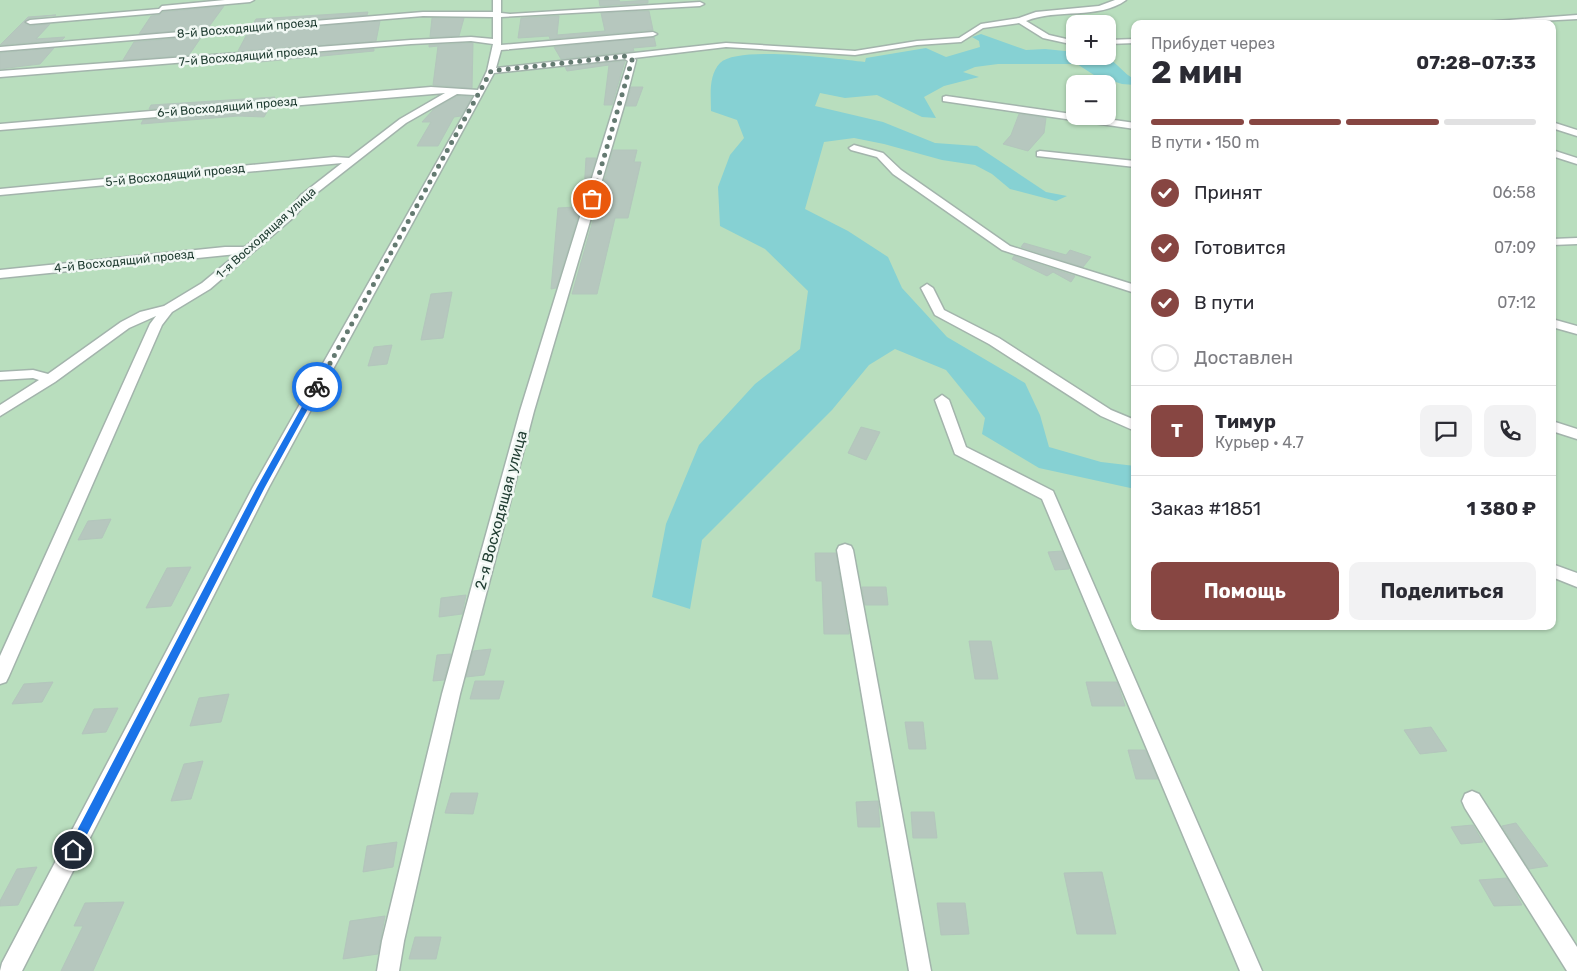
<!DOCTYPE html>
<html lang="ru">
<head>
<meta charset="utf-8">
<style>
  :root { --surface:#fff; --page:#f2f2f3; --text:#2b2b33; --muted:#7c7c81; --line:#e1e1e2; --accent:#874642 }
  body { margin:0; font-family:Rubik,sans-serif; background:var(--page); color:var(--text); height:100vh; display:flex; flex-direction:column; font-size:19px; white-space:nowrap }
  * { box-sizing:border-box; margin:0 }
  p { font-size:16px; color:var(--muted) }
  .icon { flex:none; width:28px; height:28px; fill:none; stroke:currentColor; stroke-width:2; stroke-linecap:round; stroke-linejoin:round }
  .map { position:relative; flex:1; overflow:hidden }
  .sheet { position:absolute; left:1131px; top:20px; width:425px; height:610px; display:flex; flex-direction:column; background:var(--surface); border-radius:10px; box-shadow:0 1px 4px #0004 }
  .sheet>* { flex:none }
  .fabs { position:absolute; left:1066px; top:15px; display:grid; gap:10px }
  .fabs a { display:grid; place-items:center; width:50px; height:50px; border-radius:10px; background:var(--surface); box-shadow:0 1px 4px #0004; font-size:25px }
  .pin { position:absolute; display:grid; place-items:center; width:42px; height:42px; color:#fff; margin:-21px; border:2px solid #fff; border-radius:50%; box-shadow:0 1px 5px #0007 }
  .courier { position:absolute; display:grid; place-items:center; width:50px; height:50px; margin:-25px; border:4px solid #1a73e8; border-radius:50%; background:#fff; color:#222; box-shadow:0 1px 6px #0007 }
  .head em { font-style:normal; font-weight:700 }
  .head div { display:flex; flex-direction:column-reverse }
  .head { display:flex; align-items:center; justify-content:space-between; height:85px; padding:0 20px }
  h1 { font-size:32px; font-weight:700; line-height:38px }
  .bar { display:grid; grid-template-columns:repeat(4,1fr); gap:8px 5px; align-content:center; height:60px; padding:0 20px }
  .bar i { height:6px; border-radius:4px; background:var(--line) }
  .bar .on { background:var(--accent) }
  .bar p { grid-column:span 4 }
  .line { display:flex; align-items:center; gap:12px; padding:0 20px; border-top:1px solid var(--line) }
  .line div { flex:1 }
  .round { display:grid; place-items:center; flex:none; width:52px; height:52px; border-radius:10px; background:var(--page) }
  ol { padding:0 20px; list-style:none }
  li { display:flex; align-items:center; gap:15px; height:55px }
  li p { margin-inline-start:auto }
  li .icon { padding:5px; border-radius:50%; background:var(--accent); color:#fff; stroke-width:4 }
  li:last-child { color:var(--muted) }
  li i { width:28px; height:28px; border:2px solid var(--line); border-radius:50% }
  .primary-button { display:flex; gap:10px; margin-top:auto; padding:10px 20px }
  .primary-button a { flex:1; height:58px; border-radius:10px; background:var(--accent); color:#fff; font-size:20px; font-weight:700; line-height:58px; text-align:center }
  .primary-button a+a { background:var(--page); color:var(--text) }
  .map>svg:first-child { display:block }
  .green { fill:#b9debe; fill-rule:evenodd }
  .water { fill:#86d1d3 }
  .building { fill:#b6c7be; stroke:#b3c6bc }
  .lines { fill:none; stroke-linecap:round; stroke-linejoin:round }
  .minor-casing { stroke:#a3b4ac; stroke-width:3 }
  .minor { fill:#fff; fill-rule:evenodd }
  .route { fill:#1a73e8 }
  .done { stroke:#647a71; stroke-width:5; stroke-dasharray:0 9 }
  .labels { text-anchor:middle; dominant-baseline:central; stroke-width:5; stroke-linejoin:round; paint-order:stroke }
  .far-street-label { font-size:12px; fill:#203d32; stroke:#f1f8f4 }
  .street-label { font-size:15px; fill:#203d32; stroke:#f1f8f4 }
</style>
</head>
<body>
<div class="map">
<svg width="1577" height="971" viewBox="0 0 1577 971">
  <rect width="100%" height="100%" fill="#e1ece6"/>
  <path class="green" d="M0,0H1577V971H0ZM1075,24H1108V56H1075ZM1135,24H1552V626H1135ZM1075,84H1108V116H1075Z"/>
  <path class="water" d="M981,34L1026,50L1045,49L1075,52V56C1087,56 1100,54 1110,60C1120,65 1123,74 1135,79V85L1122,84L1094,75L1077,64H998L975,67L963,72L979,77L944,86L924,97L936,118L922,117L877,95L845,98L820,93L815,106L883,122L935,143L977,146L1046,192L1067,196L1056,201L1010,189L992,174L975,165L942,160L884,144L854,138L824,142L805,209L848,231L888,257L902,288L947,337L1025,383L1040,415L1049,447L1101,462L1135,466V489L1039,468L982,434L985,418L946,370L895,349L869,365L832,410L702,540L690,609L652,597L666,524L699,445L755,384L800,349L808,291L765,249L720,226L718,187L730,155L744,138L737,120L711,111C711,95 708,76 720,63C738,45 838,59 865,62L866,58L926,48L946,57L980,47L979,41L972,37Z"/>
  <g class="building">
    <polygon points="599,0 619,0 620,2 648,0 648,3 600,6"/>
    <polygon points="224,6 208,28 139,34 151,16 159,15 163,12"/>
    <polygon points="649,11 653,30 550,39 549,36 518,38 521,18 559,16 557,35 605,31 601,13"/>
    <polygon points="368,12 367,15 253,24 256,19"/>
    <polygon points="56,15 30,18 24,23 30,26 50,24 36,39 65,37 62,40 0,45 28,17"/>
    <polygon points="432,18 464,18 459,36 430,37"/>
    <polygon points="380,21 376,41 238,51 248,32"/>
    <polygon points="202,36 189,55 123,60 134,42"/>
    <polygon points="654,37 656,46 633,48 634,51 561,59 554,47"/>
    <polygon points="473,43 472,88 433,85 438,46 429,47 429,45"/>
    <polygon points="54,48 40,64 0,69 0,53"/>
    <polygon points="374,49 374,51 260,62 262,58"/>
    <polygon points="625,61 612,105 604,105 609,65 567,71 565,67"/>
    <polygon points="631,87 643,87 636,106 626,106"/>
    <polygon points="457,96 472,97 461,116 454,117 438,146 417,146 431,122 422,122 434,109"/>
    <polygon points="275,97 274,99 149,109 151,105"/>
    <polygon points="268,110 264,117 238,116 141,124 143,120"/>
    <polygon points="1019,114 1046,118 1044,133 1028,151 1003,144 1011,135"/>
    <polygon points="613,150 637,150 634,162 641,162 628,218 615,218 597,294 572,294"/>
    <polygon points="586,158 596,158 556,288 551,289 558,208 574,207 575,193 584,192"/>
    <polygon points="1024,243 1066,255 1070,250 1091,257 1083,267 1021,247"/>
    <polygon points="1014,256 1075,276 1071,282 1053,272 1047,276 1012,259"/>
    <polygon points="452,292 443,338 421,340 431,294"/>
    <polygon points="392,345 387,364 368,366 374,347"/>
    <polygon points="861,427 880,432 866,460 848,453"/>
    <polygon points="111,519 102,538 78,540 88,521"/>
    <polygon points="1062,551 1069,569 1055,570 1048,552"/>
    <polygon points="815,553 836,553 849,634 824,634 822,581 816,581"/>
    <polygon points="191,567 171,606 146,608 167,568"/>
    <polygon points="862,587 886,587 888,605 865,605"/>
    <polygon points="466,595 462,614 439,617 441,598"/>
    <polygon points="969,641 991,641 998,679 975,679"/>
    <polygon points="491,649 484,675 466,677 473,651"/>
    <polygon points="451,654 444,680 433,681 437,655"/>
    <polygon points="475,681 504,681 499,699 470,699"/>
    <polygon points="53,682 42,702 12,704 24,684"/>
    <polygon points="1086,682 1117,682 1125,706 1092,706"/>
    <polygon points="229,694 221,722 190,726 199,698"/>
    <polygon points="118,708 106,732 82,734 94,709"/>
    <polygon points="905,722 923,722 926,749 909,749"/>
    <polygon points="1431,727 1447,751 1420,754 1404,730"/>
    <polygon points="1128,750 1145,750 1158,779 1136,779"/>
    <polygon points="203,761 191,799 171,801 184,764"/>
    <polygon points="451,793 478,793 473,814 445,813"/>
    <polygon points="878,801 880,827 858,827 856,802"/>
    <polygon points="911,812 934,812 937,838 913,838"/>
    <polygon points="1516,823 1548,866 1529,869 1502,826"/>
    <polygon points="1473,825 1483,842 1461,844 1451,827"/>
    <polygon points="397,842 393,867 363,872 367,846"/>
    <polygon points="37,867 18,905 0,906 0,901 17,869"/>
    <polygon points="1102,872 1116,934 1077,934 1064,873"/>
    <polygon points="1507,878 1514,890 1522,905 1494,906 1479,880"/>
    <polygon points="124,902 93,971 61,971 83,926 74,926 85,903"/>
    <polygon points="937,903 965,903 969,934 941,935"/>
    <polygon points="385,916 378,954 343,959 350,921"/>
    <polygon points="415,937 441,937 436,959 409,959"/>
  </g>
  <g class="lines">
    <defs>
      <g id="minor">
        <polygon points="225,0 254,0 250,2 162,10 159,13 30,24 26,22 30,20 159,9 162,6"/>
        <path d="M493,0H501V13L510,14L700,2L704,4L700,6L501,17V45L653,32L657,34L653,36L501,50L496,68L726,43L855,51L917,41L959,38L981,24L1019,18L1036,12L1099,6L1115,0H1126C1099,20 1057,8 1026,21L1049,35L1075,41V45L1043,38L1019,23L983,28L961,42L917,45L855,55L726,47L634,58L636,60L626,99L534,411L460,694L404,941L399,971H377L382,941L442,694L520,411L628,61L625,59L494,73L269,487L22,971H0L2,963L253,487L475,95L457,94L406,123L309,199L295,216L210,289L172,312L162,325L9,676L6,682L0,684V656L150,324L156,316L129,328L55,382L0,416V405L39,380L33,378L0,380V372L33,370L48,374L121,322L140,312L164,306L202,283L237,254L0,278V270L225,247H245L287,212L301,195L342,163L0,195V189L334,157L349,158L400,119L445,93L0,130V124L431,87L478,90L487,71L493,44L471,41L411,44L0,77V71L411,40L471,37L493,39V17L423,16L0,51V47L423,12H493Z"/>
        <polygon points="1577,15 1577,19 1479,24 1483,22"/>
        <polygon points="1135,39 1135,43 1108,44 1108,40"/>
        <polygon points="946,96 1135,123 1135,129 943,101 943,97"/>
        <polygon points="1552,122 1577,130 1577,136 1552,128"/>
        <polygon points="854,145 883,153 901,170 1010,246 1135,285 1135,293 1002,250 893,174 877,157 851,150 849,148"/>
        <polygon points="1552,150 1577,158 1577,164 1552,156"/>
        <polygon points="1040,151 1135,161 1135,167 1037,156 1037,152"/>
        <polygon points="1577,238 1577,244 1552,245 1552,239"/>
        <polygon points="927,284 933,288 944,310 999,338 1111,410 1135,420 1135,431 1101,416 989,344 935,315 921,288"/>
        <polygon points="1552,319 1577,326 1577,334 1552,327"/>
        <polygon points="942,395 949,400 966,447 1053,491 1262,971 1240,971 1042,499 955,454 935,400"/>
        <polygon points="1552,421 1577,429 1577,439 1552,431"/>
        <polygon points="845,544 851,546 853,550 931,971 909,971 837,550 839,546"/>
        <polygon points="1552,564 1577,573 1577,587 1552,577"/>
        <polygon points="1472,791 1479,794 1577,947 1577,971 1567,971 1465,808 1462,801 1465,794"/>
      </g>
    </defs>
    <use href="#minor" class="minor-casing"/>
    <use href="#minor" class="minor"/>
  </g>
  <polygon class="route" points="314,385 320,387 265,487 77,854 69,854 69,846 257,487"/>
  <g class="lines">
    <polyline class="done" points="317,387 491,71 627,56 632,60 592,199"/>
  </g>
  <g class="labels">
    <g class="far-street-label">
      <text transform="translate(247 28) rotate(-5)">8-й Восходящий проезд</text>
      <text transform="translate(248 56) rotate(-5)">7-й Восходящий проезд</text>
      <text transform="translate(227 107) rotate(-5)">6-й Восходящий проезд</text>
      <text transform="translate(175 175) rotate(-6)">5-й Восходящий проезд</text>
      <text transform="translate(266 233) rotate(-42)">1-я Восходящая улица</text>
      <text transform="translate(124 261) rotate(-6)">4-й Восходящий проезд</text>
    </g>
    <g class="street-label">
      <text transform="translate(501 510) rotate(-75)">2-я Восходящая улица</text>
    </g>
  </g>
</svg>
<div class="fabs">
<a>+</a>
<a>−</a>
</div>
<div class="pin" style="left:592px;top:199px;background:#ea580c"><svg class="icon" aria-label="bag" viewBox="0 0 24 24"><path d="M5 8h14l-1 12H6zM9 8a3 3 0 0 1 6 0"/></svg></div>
<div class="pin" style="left:73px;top:850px;background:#1f2937"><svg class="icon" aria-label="home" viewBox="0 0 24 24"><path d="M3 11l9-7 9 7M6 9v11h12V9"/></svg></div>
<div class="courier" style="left:317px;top:387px"><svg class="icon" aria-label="bike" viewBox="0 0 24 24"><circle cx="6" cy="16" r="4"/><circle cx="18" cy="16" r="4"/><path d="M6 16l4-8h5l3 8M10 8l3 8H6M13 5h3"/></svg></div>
<section class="sheet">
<div class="head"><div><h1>2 мин</h1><p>Прибудет через</p></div><em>07:28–07:33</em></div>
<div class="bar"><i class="on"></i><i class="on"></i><i class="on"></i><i></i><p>В пути · 150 m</p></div>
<ol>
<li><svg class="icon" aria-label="check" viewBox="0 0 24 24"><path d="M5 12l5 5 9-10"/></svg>Принят<p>06:58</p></li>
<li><svg class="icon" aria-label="check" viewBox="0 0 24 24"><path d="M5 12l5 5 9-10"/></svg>Готовится<p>07:09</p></li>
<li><svg class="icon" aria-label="check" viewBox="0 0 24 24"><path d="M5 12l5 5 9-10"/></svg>В пути<p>07:12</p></li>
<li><i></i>Доставлен</li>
</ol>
<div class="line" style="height:90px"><b class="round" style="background:var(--accent);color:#fff">Т</b><div><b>Тимур</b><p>Курьер · 4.7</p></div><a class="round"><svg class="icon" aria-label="chat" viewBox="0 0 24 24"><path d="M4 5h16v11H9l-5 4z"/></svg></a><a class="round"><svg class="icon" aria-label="phone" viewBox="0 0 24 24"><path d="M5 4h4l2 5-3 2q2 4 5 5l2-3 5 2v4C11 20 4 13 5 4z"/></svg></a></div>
<div class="line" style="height:65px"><div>Заказ #1851</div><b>1 380 ₽</b></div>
<div class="primary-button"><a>Помощь</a><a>Поделиться</a></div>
</section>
</div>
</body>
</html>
